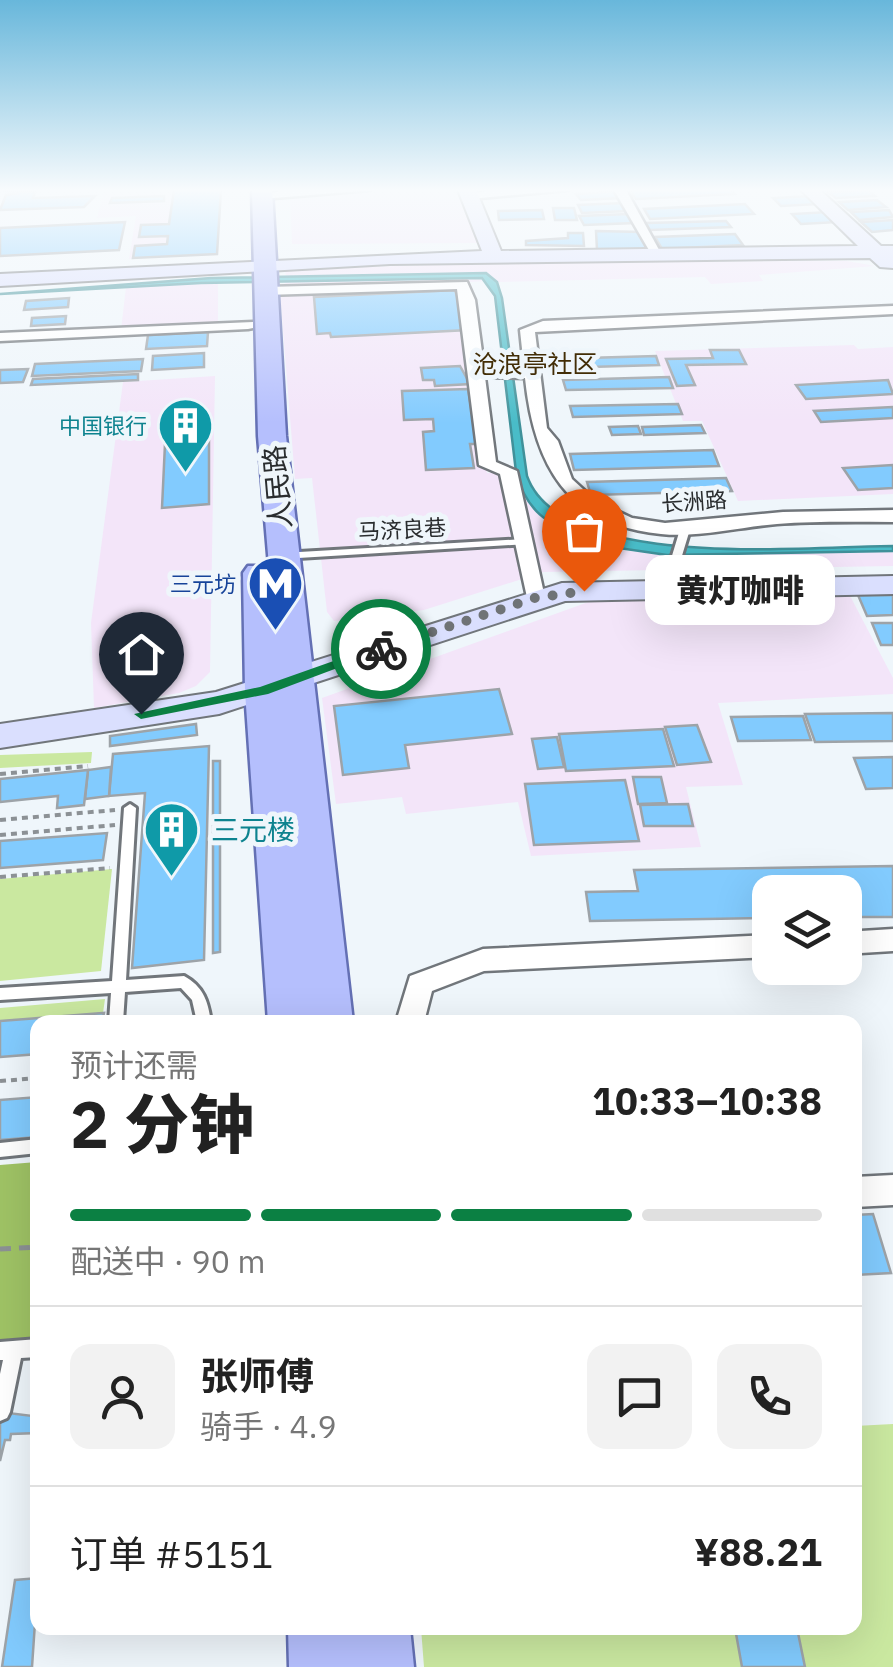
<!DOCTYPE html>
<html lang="zh">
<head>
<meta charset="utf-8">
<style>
  :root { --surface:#fff; --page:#f2f2f2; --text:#222; --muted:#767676; --line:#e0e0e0; --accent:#0b8043 }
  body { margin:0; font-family:"IBM Plex Sans","Noto Sans SC",sans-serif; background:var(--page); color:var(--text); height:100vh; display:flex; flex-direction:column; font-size:38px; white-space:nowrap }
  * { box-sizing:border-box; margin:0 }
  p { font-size:32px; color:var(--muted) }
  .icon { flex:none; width:55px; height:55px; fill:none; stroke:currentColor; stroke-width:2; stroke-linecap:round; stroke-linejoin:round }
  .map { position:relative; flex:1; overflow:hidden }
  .sheet { position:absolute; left:30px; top:1015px; width:832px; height:620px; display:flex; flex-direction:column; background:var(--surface); border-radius:20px; box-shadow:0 10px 40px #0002 }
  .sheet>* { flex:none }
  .tools { position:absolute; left:752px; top:875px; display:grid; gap:20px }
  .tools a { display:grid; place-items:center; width:110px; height:110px; border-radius:20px; background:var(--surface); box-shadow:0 10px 40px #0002; font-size:50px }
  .pin { position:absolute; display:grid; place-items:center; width:85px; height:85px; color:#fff; margin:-102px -42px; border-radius:50% 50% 50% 0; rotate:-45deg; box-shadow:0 0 10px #0007 }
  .pin .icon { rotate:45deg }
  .courier { position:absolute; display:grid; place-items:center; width:100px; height:100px; margin:-50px; border:8px solid #0b8043; border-radius:50%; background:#fff; color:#222; box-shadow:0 2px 12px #0007 }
  .bubble { position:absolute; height:70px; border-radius:20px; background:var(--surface); box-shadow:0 10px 40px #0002; font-size:32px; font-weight:800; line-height:70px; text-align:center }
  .summary em { font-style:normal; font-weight:800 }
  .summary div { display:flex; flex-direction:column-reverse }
  .summary { display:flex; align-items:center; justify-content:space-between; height:170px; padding:0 40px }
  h1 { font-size:65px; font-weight:800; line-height:75px }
  .bar { display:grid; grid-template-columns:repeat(4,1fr); gap:15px 10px; align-content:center; height:120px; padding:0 40px }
  .bar i { height:12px; border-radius:8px; background:var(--line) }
  .bar .active { background:var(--accent) }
  .bar p { grid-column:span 4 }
  .line { display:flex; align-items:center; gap:25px; padding:0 40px; border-top:2px solid var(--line) }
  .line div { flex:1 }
  .round { display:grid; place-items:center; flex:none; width:105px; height:105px; border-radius:20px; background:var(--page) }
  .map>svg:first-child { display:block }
  .commercial { fill:#f3e5f9 }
  .green { fill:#cae8a0 }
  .forest { fill:#9fc365 }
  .water { fill:#49bcc8; stroke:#40919a; stroke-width:2.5 }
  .building { fill:#82cbfe; stroke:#9da3a8; stroke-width:2.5 }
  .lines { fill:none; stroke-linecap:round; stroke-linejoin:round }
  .lane-casing { stroke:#71767b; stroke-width:6 }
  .street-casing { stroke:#71767b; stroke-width:5 }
  .secondary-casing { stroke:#71767b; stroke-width:4 }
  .primary-casing { stroke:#6470b4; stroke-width:5 }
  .path-far1 { stroke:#8c9195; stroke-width:4; stroke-dasharray:6 5; stroke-linecap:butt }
  .path { stroke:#8c9195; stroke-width:5; stroke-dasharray:11 8; stroke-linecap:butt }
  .lane { fill:#fff; fill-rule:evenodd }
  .street { fill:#fff; fill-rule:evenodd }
  .secondary { fill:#dadffe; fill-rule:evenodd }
  .primary { fill:#b5bffd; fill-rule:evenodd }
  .route { fill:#0b8043 }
  .done { stroke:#6f7376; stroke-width:10; stroke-dasharray:0 18 }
  .labels { text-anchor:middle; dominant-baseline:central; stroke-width:10; stroke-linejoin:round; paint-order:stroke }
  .far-culture-label { font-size:22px; fill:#0d838f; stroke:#eff6fb; text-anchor:end }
  .far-street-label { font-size:22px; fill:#2a2d2f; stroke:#eff6fb }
  .far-transit-label { font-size:22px; fill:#164399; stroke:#eff6fb; text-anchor:end }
  .far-neighbourhood-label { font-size:25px; fill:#422d06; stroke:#eff6fb }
  .street-label { font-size:28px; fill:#2a2d2f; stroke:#eff6fb }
  .culture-label { font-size:28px; fill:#0d838f; stroke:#eff6fb; text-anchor:start }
</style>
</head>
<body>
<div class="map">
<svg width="893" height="1667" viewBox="0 0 893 1667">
  <rect width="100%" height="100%" fill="#eff6fb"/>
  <g class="commercial">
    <polygon points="104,190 219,190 218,252 129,259 136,216 97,218"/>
    <polygon points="290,190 457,190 479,243 292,244"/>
    <polygon points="847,261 875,266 759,275 763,281 711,284 705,277 497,282 486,273 286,277 285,270 507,262"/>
    <polygon points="467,276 486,281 456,283 469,330 487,473 516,472 546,521 584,538 584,543 628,551 697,555 893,551 893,566 544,572 424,610 334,621 327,612 312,478 295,479 280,293 287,293 284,280"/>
    <polygon points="218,282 218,324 121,330 126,287"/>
    <polygon points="854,345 858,349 893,347 893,494 738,501 702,421 683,421 655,351"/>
    <polygon points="215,376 210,672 196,686 179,693 94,708 91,623 123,382"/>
    <polygon points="847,590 893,678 893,694 718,703 743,785 686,787 701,847 531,856 518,802 406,814 402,797 336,804 322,698 605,596"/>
  </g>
  <g class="green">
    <polygon points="92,752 91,763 0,768 0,755"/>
    <polygon points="112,869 101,971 0,981 0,879"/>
    <polygon points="105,999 103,1013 0,1021 0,1008"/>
    <polygon points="893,1424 893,1667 424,1667 421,1628 855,1628 855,1426"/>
  </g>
  <polygon class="forest" points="37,1162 37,1338 0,1341 0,1165"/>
  <path class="water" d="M486,273L497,282L502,298L527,476C561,572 808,546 893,546V551L667,555L584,543L583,538C547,524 526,511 516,472L495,296L482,278L201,283L0,294L211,278Z"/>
  <g class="building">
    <polygon points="0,190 35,192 33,198 95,196 84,207 0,210 6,195 19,193"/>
    <polygon points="174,190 221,190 217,254 133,258 135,246 167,244 168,236 139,237 141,225 169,224"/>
    <polygon points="629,190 731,190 735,194 636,199"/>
    <polygon points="868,190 875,196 836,198 828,192"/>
    <polygon points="615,191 620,198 581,200 576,194"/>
    <polygon points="164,196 164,201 110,203 112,198"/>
    <polygon points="810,196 819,204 781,206 773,198"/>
    <polygon points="877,200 886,207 848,210 839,202"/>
    <polygon points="623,203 627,211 582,213 578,205"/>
    <polygon points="745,204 754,214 650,219 644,209"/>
    <polygon points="553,208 574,208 577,220 555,220"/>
    <polygon points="542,210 544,219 499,220 498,211"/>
    <polygon points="889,210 893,217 859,220 851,212"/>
    <polygon points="829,212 839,222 801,224 792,214"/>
    <polygon points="628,214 634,223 584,225 579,216"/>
    <polygon points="893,220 893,230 872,232 861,222"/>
    <polygon points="726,221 731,227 650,230 646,223"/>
    <polygon points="125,222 119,250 0,256 0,228"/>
    <polygon points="596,231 643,232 646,251 597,250"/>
    <polygon points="568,233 583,233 584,246 526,245 526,241 568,238"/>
    <polygon points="735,234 743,245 662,249 655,237"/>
    <polygon points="455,290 468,330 331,337 330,333 317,334 314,297"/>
    <polygon points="69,298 68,307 24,310 26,301"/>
    <polygon points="66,316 65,324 31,326 32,318"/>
    <polygon points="208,332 207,346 146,349 148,335"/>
    <polygon points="710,350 739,350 746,364 686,365 695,385 677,386 666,359 713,358"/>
    <polygon points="204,353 204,367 152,370 153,356"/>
    <polygon points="656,356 659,365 589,367 586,358"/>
    <polygon points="143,359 141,371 32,376 35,364"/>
    <polygon points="460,366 470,384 435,386 434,380 423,380 421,368"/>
    <polygon points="28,369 23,382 0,383 0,370"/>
    <polygon points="138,374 138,380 31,385 33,379"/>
    <polygon points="669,377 673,388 566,390 563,380"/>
    <polygon points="888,380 893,394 806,399 796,385"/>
    <polygon points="468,389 477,444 470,444 474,468 426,470 423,432 434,431 433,419 404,420 402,391"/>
    <polygon points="678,404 682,414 573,417 570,406"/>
    <polygon points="893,407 893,418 821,422 814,411"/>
    <polygon points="701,425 705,433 644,435 642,427"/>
    <polygon points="638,426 641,434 612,435 609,427"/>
    <polygon points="209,441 209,504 162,508 165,444"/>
    <polygon points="713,450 719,466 574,470 570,454"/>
    <polygon points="893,465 893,488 858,490 843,468"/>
    <polygon points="726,478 732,491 591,495 587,482"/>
    <polygon points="858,595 893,595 893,615 867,616"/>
    <polygon points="872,623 893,623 893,645 881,645"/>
    <polygon points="499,689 512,734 405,745 409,768 343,775 334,706"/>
    <polygon points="893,713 893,741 815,742 805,714"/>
    <polygon points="803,716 811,740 738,741 731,717"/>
    <polygon points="196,724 197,735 110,746 110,736"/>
    <polygon points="697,725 711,762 677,765 665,727"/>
    <polygon points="663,729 674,766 566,771 559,734"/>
    <polygon points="557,737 564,767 538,769 532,739"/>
    <polygon points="209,746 204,960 132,968 145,793 109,796 113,754"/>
    <polygon points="893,757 893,788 866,789 854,758"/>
    <polygon points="213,761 220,761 220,952 213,953"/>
    <polygon points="111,767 109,796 85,799 88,770"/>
    <polygon points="88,770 84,805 57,808 58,796 0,802 0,779"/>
    <polygon points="633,777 661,777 667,803 638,804"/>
    <polygon points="625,780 639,841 534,845 525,784"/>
    <polygon points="688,804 693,826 644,826 640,805"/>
    <polygon points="107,833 103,860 0,868 0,841"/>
    <polygon points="893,866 893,917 845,917 845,892 770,892 770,918 590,921 586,892 638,891 634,870"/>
    <polygon points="104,1013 102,1022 38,1022 38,1054 0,1057 0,1021"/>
    <polygon points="38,1097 38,1137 0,1140 0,1100"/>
    <polygon points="873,1214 891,1273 855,1275 855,1215"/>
    <polygon points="38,1397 38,1433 11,1434 10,1440 5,1440 0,1461 0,1412 32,1416"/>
    <polygon points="38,1578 32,1667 2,1667 15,1580"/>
    <polygon points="735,1628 797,1628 805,1667 742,1667"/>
  </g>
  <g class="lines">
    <defs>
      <g id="lane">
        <polygon points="686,523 691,526 681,559 706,590 701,593 697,592 671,559 681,526"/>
        <polygon points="525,539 530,542 528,544 282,559 277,556 282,553"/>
        <path d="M130,804L136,808L126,980L184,976C204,987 208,1002 211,1022H197L192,1000L181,988L125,992L123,1022H109L111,993L0,1000V988L112,981L124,808Z"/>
        <polygon points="38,1139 38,1153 0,1157 0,1143"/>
        <polygon points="38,1339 38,1357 21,1358 10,1412 7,1418 0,1421 0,1374 3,1360 0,1360 0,1342"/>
      </g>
      <g id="street">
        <polygon points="370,190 262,199 256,195 290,190"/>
        <polygon points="568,190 469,199 463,195 494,190"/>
        <polygon points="614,190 626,190 663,257 653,257"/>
        <path d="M467,282L475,300L484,367L524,368L520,330L543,321L893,306V314L535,332L547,428L558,441L572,479L596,501L632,518L665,523L783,512L893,510V522C855,522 815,521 777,524C740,527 698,538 661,534C566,525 534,464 525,378L485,377L496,462L517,471L545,598L535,604L528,602L500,474L479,465L457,289L265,295L258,291L265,287Z"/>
        <polygon points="253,322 253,328 248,329 0,341 0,333"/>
        <polygon points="893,929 893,951 845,954 845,932"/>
        <polygon points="770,935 770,957 484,971 432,991 424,1022 396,1022 410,976 483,949"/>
        <polygon points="893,1175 893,1205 855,1207 855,1177"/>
      </g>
      <g id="secondary">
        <polygon points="458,190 476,190 501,251 858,246 801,190 820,190 881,246 893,246 893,268 880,267 870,258 390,264 0,286 0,274 482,251"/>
        <polygon points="893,576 893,594 565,601 219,714 0,748 0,724 216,692 562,583"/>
      </g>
      <g id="primary">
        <polygon points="252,190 272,190 286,436 353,1022 268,1022 245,691 243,573 248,566 269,566 258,436"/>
        <polygon points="288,1628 410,1628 414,1667 289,1667"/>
      </g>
    </defs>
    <use href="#lane" class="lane-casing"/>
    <use href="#street" class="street-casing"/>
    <use href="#secondary" class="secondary-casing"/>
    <use href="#primary" class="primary-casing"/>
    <g class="path-far1">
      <polyline points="0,774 88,766"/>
      <polyline points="0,820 115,810"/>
      <polyline points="0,835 115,825"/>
      <polyline points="0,877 110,868"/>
      <polyline points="0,1081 38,1078"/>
    </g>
    <polyline class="path" points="0,1249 38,1247"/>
    <use href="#lane" class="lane"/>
    <use href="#street" class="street"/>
    <use href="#secondary" class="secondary"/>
    <use href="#primary" class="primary"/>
  </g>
  <linearGradient id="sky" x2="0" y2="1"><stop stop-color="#68b7db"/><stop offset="0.45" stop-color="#f8fbfd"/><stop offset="1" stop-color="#f8fbfd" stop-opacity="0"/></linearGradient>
  <rect width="893" height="423" fill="url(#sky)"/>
  <polygon class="route" points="376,646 388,649 268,694 141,719 134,714 260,687"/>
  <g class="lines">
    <polyline class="done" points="381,649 535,598 584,591"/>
  </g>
  <defs>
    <symbol id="building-pin" viewBox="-11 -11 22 30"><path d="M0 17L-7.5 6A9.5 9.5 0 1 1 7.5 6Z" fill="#0f9aa8" stroke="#eff6fb"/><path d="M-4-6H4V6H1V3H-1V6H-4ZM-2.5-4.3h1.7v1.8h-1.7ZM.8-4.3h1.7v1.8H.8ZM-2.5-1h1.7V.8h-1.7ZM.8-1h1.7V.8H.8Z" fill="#fff"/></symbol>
    <symbol id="metro-pin" viewBox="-11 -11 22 30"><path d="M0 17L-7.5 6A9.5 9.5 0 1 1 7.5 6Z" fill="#1a4fb4" stroke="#eff6fb"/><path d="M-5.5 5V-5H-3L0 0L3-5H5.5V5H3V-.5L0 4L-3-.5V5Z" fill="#fff"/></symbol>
  </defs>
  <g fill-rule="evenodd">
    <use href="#building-pin" x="154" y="394" width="63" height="86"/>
    <use href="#metro-pin" x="244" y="552" width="63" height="86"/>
    <use href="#building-pin" x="140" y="798" width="63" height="86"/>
  </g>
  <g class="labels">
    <g class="far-culture-label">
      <text x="147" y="425">中国银行</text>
    </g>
    <g class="far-street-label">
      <text transform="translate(694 501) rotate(-4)">长洲路</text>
      <text transform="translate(402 529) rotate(-3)">马济良巷</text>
    </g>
    <g class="far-transit-label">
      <text x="236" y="583">三元坊</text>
    </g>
    <g class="far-neighbourhood-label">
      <text x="535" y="363">沧浪亭社区</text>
    </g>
    <g class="street-label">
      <text transform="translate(277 487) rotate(-95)">人民路</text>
    </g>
    <g class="culture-label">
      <text x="211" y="829">三元楼</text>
    </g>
  </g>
</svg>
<div class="tools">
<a><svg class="icon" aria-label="layers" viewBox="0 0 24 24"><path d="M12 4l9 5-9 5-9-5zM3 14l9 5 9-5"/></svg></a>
</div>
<div class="pin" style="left:584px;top:591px;background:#ea580c"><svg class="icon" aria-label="bag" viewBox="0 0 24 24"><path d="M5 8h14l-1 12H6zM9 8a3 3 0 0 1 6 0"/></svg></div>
<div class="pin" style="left:141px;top:714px;background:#1f2937"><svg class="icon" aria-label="home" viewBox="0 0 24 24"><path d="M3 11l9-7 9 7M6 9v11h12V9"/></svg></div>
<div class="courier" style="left:381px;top:649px"><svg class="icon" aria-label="bike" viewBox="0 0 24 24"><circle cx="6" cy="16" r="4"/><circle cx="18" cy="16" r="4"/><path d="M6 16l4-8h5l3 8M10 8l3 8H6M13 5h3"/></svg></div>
<div class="bubble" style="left:645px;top:555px;width:190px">黄灯咖啡</div>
<section class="sheet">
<div class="summary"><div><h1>2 分钟</h1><p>预计还需</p></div><em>10:33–10:38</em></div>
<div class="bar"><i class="active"></i><i class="active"></i><i class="active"></i><i></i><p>配送中 · 90 m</p></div>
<div class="line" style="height:180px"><a class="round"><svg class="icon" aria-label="person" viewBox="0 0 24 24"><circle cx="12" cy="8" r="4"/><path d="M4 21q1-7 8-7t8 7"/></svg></a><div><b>张师傅</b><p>骑手 · 4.9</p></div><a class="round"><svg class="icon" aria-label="chat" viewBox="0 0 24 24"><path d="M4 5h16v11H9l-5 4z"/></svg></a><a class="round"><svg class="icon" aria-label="phone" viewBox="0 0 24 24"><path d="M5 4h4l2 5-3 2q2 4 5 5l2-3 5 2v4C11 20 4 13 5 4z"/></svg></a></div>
<div class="line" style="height:130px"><div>订单 #5151</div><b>¥88.21</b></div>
</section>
</div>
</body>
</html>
